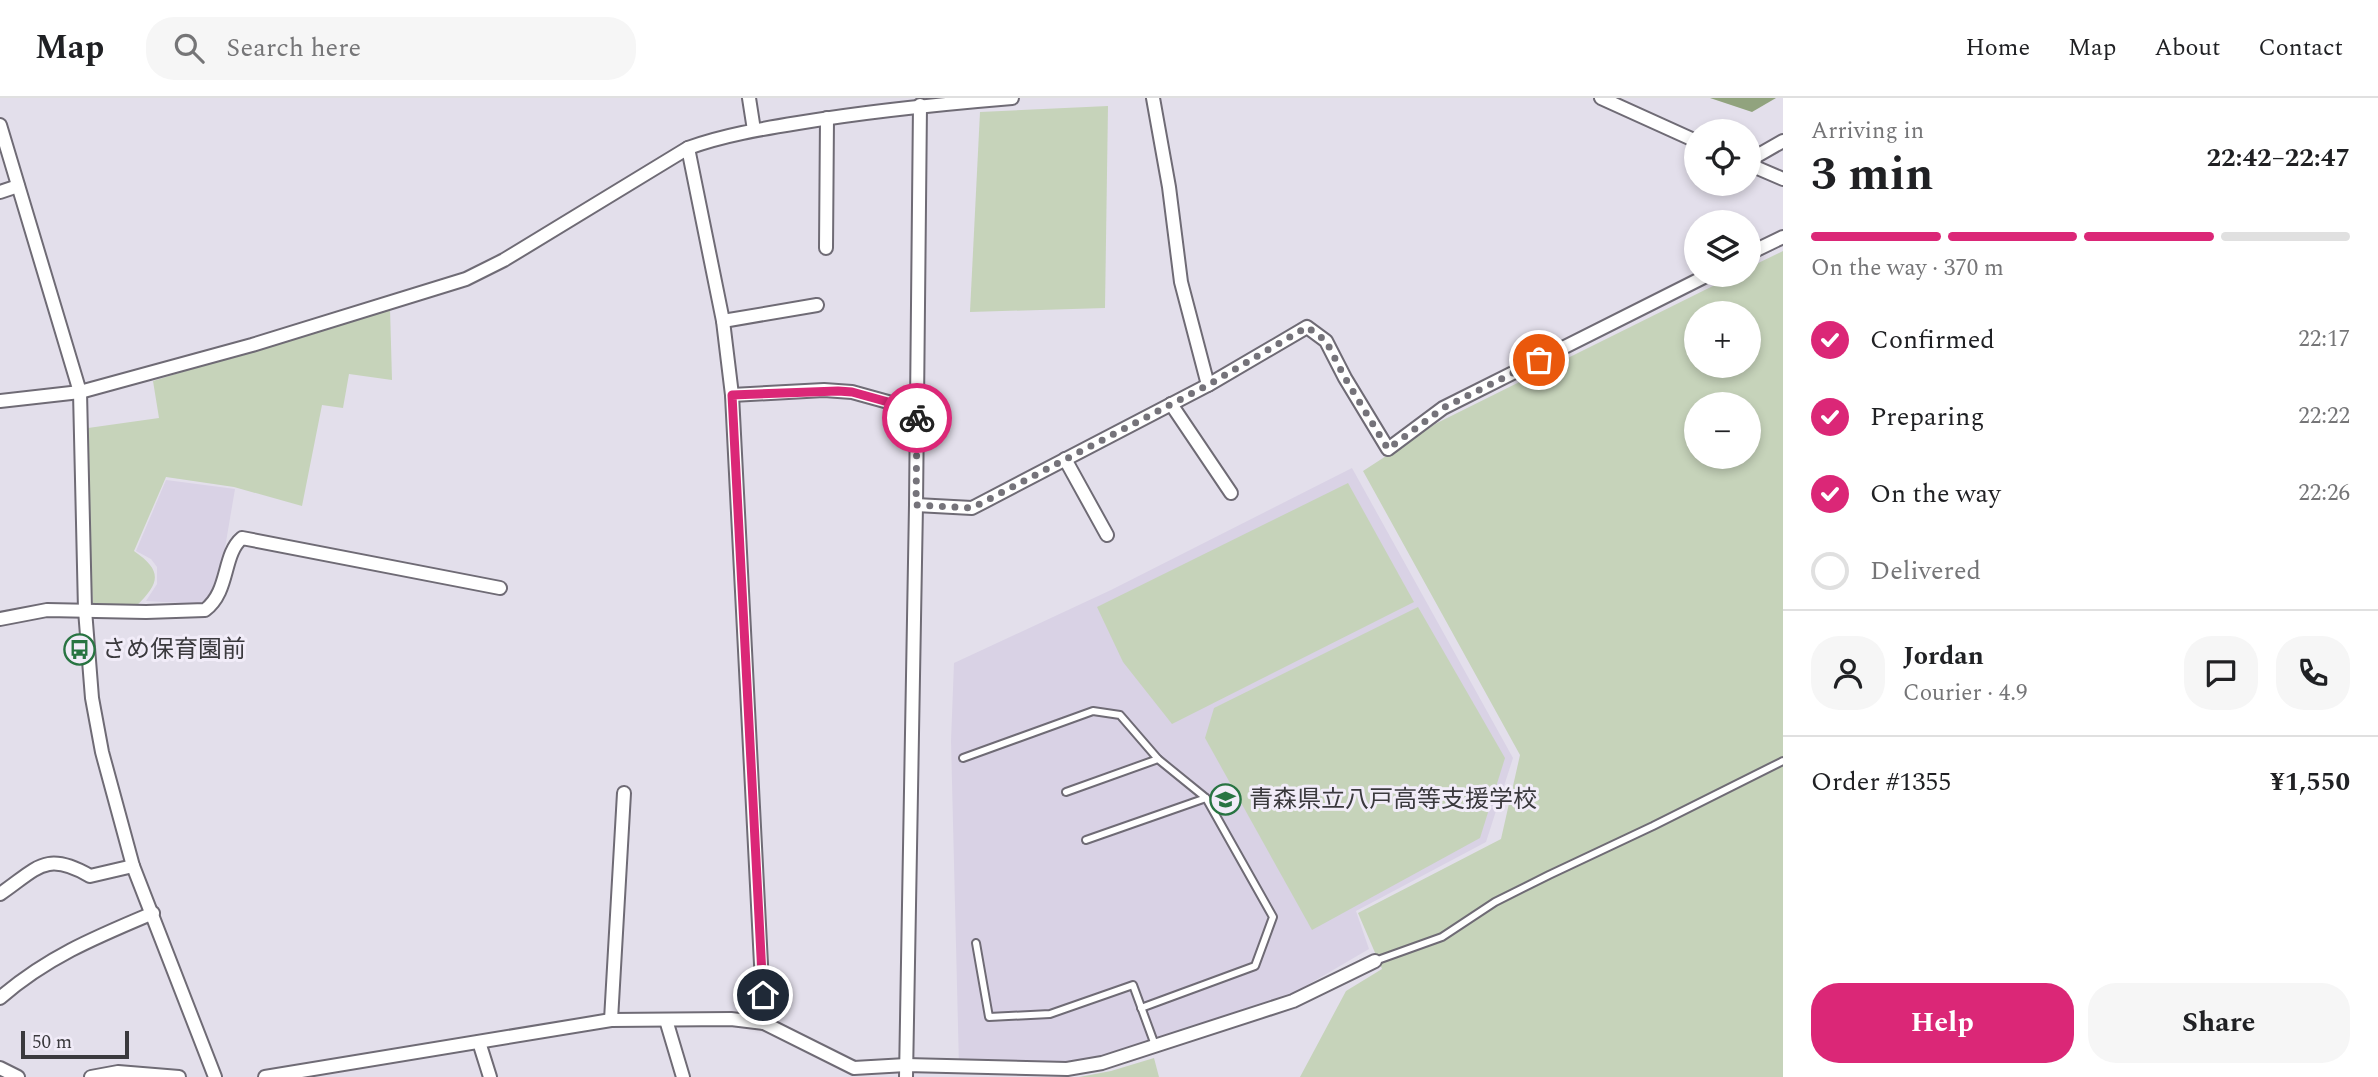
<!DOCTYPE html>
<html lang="en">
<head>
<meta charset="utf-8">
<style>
  :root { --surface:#fff; --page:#f6f6f6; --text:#202124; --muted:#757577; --line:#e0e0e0; --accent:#db2777 }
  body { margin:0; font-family:Spectral,"Noto Sans JP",serif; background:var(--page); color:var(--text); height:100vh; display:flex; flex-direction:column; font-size:26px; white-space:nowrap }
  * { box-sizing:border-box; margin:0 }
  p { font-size:23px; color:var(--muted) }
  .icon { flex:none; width:38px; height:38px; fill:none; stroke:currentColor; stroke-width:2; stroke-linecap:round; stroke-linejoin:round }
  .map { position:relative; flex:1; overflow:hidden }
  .drawer { display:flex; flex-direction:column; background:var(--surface); width:595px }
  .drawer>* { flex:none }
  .fabs { position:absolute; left:1684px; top:21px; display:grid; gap:14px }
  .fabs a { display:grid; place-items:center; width:77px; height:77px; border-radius:50%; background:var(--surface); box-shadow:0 4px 10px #0003; font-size:35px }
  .scale { position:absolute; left:21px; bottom:18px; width:108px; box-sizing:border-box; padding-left:7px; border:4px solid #3a393d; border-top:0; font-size:19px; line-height:24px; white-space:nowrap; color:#3a393d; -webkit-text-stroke:5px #f1ecf8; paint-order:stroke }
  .pin { position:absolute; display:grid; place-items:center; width:60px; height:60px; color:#fff; margin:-30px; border:4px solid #fff; border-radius:50%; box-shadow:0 2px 7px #0007 }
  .courier { position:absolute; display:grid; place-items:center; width:70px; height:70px; margin:-35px; border:5px solid #db2777; border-radius:50%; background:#fff; color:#222; box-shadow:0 2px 9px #0007 }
  .head em { font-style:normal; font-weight:700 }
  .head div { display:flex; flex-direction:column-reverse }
  .head { display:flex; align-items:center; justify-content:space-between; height:119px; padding:0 28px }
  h1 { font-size:46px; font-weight:700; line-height:52px }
  .bar { display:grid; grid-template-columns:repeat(4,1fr); gap:10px 7px; align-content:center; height:84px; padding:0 28px }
  .bar i { height:9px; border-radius:5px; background:var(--line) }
  .bar .selected { background:var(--accent) }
  .bar p { grid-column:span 4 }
  .line { display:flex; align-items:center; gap:18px; padding:0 28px; border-top:2px solid var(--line) }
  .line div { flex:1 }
  .round { display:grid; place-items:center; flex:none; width:74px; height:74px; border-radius:28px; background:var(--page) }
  ol { padding:0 28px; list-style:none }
  li { display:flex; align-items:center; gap:21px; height:77px }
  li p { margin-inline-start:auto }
  li .icon { padding:7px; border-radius:50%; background:var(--accent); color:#fff; stroke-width:4 }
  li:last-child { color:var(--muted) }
  li i { width:38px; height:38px; border:4px solid var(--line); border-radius:50% }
  .action { display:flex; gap:14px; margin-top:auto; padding:14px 28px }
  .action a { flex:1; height:80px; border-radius:28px; background:var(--accent); color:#fff; font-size:28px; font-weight:700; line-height:80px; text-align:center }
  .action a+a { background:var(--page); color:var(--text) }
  header { display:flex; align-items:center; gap:42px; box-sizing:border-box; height:98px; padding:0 35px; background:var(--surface); border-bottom:2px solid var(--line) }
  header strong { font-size:33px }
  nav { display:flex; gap:38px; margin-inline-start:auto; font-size:24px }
  .search { width:490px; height:63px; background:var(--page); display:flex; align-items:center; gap:18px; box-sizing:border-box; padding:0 24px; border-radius:28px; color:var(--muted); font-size:26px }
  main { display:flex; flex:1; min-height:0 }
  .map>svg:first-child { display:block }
  .built { fill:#d9d2e5 }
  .green { fill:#c6d3ba; fill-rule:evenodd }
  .forest { fill:#91a37e }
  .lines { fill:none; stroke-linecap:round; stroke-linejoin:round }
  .service-casing { stroke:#6f6b75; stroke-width:10 }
  .minor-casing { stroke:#6f6b75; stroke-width:16 }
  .service { stroke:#fff; stroke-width:6 }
  .minor { stroke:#fff; stroke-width:12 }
  .done { stroke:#75737a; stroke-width:7; stroke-dasharray:0 12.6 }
  .route { stroke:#db2777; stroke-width:9 }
  .labels { text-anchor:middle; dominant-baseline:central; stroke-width:6; stroke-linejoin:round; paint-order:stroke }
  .poi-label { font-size:24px; fill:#3a393d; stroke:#f1ecf8; text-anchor:start }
</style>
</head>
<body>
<header>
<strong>Map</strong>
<div class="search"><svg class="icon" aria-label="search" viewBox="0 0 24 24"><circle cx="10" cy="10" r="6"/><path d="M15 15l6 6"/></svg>Search here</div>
<nav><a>Home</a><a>Map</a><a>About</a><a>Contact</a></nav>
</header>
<main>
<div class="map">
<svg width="1783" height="979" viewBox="0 0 1783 979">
  <rect width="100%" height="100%" fill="#e3dfeb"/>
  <g class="built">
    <polygon points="1352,370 1513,660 1486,744 1356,813 1369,851 1292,896 1102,965 959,969 951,643 954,565 1111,492"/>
    <polygon points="166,382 235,391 219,485 210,498 199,506 146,503 157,486 157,469 151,461 136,453"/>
  </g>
  <g class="green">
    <polygon points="1108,8 1105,210 970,214 980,14"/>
    <path d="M1783,153V979H1300L1346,893L1382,871L1358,815L1501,741L1520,657L1363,373L1437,325L1735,177H1748V170ZM1696,215H1748V268H1696ZM1696,306H1748V359H1696Z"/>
    <path d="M390,210L392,282L349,276L343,310L322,307L302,408L234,389L166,379L134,453C163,473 160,485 136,508L93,505L88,436V330L159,320L153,283Z"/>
    <polygon points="1348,385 1414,504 1172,626 1123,564 1097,509"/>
    <polygon points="1418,509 1505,660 1480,740 1312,832 1205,640 1214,610"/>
    <polygon points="1154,960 1159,979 1079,979 1111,973"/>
  </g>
  <polygon class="forest" points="1710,0 1776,0 1752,14"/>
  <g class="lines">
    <defs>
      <g id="service">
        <polyline points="963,660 1093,613 1120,617 1158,661 1206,700 1273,819 1255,868 1141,910"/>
        <polyline points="1066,694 1158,661"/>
        <polyline points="1086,742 1206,700"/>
        <polyline points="976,845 989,919 1050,916 1133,887 1155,947"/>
        <polyline points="1375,863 1442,839 1495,804 1549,777 1653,728 1783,663"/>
      </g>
      <g id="minor">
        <polyline points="749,0 754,32"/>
        <polyline points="1153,0 1169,89 1181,184 1208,287"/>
        <polyline points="1601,0 1696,43"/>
        <polyline points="0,27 80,294 85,512 92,600 102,654 133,768 215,979"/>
        <polyline points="688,50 723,223 732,297 764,925"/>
        <polyline points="1748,63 1783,43"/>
        <polyline points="1748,66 1783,81"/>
        <polyline points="0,94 18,88"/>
        <polyline points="826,150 827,20"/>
        <polyline points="1748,156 1783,139"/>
        <polyline points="723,223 817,207"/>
        <polyline points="732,297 824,292 852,294 917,312"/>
        <path d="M0,303L80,294L252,247L466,181L504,162L688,50C724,37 761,31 798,25C869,13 940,6 1012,0"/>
        <polyline points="1171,306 1231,395"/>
        <polyline points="1065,361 1107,437"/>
        <polyline points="916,407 972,410 1208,287 1307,229 1326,243 1345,280 1388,351 1443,310 1708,177"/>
        <path d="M0,521L47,512L146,514L205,512C230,493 222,457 242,440L500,490"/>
        <path d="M0,796C37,771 45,752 90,778L133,768"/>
        <path d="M0,900C47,859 96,839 153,815"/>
        <polyline points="611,922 624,695"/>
        <polyline points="666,922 683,979"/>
        <polyline points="479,944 490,979"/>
        <polyline points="0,970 18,979"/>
        <polyline points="91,979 118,974 179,979"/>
        <polyline points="265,979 611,922 731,921 764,925 854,970 906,967 1067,971 1102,965 1293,903 1375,863"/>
        <polyline points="906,979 916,407 920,7"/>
      </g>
    </defs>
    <use href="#service" class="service-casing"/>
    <use href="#minor" class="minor-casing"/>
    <use href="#service" class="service"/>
    <use href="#minor" class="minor"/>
  </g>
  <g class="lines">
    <polyline class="done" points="917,320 916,407 972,410 1208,287 1307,229 1326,243 1345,280 1388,351 1443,310 1539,262"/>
    <polyline class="route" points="763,897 732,297 838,293 852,294 917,312 917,320"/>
  </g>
  <defs>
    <symbol id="bus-ring" viewBox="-11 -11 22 22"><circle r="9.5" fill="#f1ecf8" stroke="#287442" stroke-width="1.5"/><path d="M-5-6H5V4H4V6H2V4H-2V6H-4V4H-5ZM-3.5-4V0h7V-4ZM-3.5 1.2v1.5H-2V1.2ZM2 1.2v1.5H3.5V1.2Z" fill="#287442"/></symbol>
    <symbol id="school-ring" viewBox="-11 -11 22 22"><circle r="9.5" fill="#f1ecf8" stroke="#287442" stroke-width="1.5"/><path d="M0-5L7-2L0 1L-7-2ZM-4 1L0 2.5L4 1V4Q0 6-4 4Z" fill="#287442"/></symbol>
  </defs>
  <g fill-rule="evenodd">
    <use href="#bus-ring" x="62" y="534" width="35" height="35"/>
    <use href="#school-ring" x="1208" y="684" width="35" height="35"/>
  </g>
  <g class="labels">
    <g class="poi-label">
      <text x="102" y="552">さめ保育園前</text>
      <text x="1249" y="702">青森県立八戸高等支援学校</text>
    </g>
  </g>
</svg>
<div class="fabs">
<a><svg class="icon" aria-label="locate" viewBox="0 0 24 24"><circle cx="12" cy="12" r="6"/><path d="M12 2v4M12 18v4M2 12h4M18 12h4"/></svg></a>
<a><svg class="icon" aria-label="layers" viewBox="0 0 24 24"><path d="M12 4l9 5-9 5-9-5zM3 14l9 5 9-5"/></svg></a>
<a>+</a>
<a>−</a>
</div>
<div class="scale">50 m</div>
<div class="pin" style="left:1539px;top:262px;background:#ea580c"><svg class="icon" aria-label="bag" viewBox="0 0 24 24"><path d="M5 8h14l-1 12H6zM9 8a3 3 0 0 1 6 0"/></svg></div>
<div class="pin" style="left:763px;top:897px;background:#1f2937"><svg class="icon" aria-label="home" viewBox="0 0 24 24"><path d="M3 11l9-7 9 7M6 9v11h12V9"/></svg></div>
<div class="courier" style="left:917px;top:320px"><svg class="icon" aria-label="bike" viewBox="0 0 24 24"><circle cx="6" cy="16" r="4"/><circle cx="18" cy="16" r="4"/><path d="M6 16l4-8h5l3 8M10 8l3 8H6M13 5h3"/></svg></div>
</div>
<section class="drawer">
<div class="head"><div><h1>3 min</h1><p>Arriving in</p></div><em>22:42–22:47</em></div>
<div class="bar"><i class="selected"></i><i class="selected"></i><i class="selected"></i><i></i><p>On the way · 370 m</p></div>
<ol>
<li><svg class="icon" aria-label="check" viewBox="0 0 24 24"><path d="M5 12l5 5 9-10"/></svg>Confirmed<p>22:17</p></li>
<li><svg class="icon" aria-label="check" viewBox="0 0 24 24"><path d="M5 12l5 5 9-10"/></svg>Preparing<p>22:22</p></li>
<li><svg class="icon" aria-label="check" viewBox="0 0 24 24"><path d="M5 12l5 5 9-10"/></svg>On the way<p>22:26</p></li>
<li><i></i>Delivered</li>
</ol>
<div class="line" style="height:126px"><a class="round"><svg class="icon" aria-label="person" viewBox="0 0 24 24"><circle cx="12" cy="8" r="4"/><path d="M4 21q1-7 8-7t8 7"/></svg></a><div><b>Jordan</b><p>Courier · 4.9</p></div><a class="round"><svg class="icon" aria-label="chat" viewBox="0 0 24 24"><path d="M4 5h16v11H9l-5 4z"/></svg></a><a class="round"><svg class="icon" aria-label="phone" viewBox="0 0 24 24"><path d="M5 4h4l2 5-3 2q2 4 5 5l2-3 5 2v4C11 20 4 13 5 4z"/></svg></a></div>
<div class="line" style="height:91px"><div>Order #1355</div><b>¥1,550</b></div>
<div class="action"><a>Help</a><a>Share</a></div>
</section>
</main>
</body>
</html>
